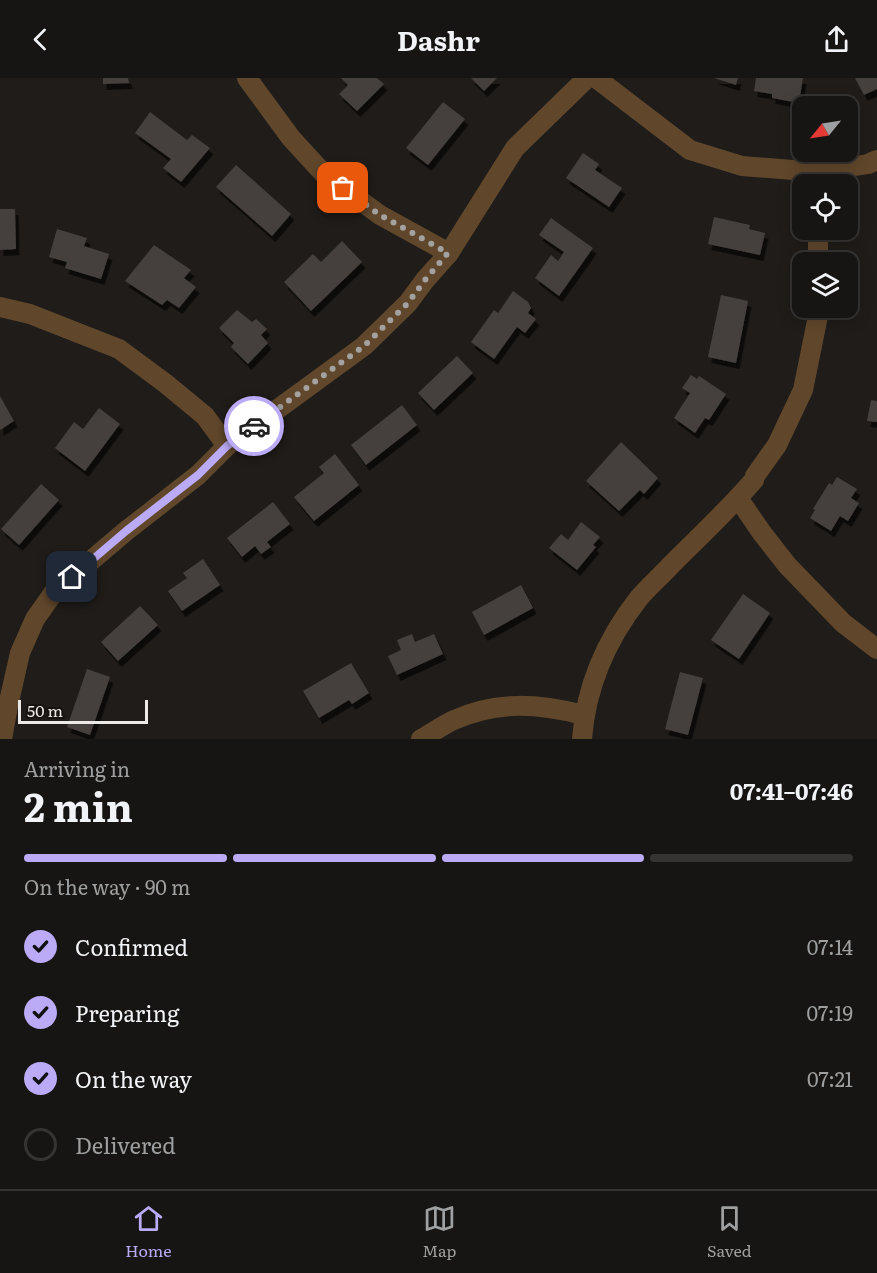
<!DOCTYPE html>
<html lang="en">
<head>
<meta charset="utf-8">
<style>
  :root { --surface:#171513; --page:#201e1c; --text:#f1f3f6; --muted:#9e9fa0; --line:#363433; --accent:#bbaaf6 }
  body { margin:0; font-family:Literata,serif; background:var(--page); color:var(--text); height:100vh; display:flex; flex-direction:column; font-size:22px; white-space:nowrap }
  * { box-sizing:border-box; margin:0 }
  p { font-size:20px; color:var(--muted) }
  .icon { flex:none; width:33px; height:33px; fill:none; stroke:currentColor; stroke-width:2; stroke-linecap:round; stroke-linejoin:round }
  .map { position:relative; height:661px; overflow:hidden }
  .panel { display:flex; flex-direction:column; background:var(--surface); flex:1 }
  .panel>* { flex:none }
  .needle { width:39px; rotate:240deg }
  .controls { position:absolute; left:792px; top:18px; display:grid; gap:12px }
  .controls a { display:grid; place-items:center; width:66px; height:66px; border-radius:12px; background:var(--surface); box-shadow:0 3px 15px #0003,0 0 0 2px var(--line); font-size:30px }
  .scale { position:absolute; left:18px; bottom:15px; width:130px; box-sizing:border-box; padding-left:6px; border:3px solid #eceae8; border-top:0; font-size:16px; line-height:21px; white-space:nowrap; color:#eceae8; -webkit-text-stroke:4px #161310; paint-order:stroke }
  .pin { position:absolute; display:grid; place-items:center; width:51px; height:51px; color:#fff; margin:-26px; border-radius:12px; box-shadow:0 3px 9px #0006 }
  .courier { position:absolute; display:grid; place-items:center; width:60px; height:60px; margin:-30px; border:4px solid #bbaaf6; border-radius:50%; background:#fff; color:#222; box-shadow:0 2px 8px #0007 }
  .summary em { font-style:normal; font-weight:700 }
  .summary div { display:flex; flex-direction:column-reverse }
  .summary { display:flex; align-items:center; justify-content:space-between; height:102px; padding:0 24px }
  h1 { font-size:39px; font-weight:700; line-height:45px }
  .bar { display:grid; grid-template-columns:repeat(4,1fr); gap:9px 6px; align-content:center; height:72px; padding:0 24px }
  .bar i { height:8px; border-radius:4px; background:var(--line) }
  .bar .active { background:var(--accent) }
  .bar p { grid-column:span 4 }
  ol { padding:0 24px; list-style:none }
  li { display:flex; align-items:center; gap:18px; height:66px }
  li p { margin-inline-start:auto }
  li .icon { padding:6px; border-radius:50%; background:var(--accent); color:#111; stroke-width:4 }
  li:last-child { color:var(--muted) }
  li i { width:33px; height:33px; border:3px solid var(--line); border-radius:50% }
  header { display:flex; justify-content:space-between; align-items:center; height:78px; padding:0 24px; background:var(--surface); font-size:27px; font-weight:700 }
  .menu { display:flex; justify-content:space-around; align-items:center; height:84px; border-top:2px solid var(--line); background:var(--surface); font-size:16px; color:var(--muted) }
  .menu a { display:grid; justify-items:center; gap:3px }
  .menu .active { color:var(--accent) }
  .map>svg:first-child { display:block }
  .building { fill:#44413e; filter:url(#shadow) }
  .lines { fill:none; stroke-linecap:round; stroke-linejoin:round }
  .minor { stroke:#60472b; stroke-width:20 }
  .done { stroke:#a4a2a0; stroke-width:6; stroke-dasharray:0 10.8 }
  .route { stroke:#bbaaf6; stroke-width:8 }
</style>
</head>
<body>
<header><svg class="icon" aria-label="back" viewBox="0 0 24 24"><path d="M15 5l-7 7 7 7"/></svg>Dashr<svg class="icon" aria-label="share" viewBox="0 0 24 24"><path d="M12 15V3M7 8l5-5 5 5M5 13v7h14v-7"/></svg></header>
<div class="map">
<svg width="877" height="661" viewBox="0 0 877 661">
  <defs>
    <filter id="shadow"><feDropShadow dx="3.5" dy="6" stdDeviation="0" flood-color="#0009"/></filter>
  </defs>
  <rect width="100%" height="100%" fill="#1f1c19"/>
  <g class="building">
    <polygon points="103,0 128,0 129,5 103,6"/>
    <polygon points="341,0 377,0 384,6 357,33 339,16 348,7"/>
    <polygon points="471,0 497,0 484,13"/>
    <polygon points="714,0 738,0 736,7"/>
    <polygon points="756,0 803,0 799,25 772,20 772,16 754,13"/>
    <polygon points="855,0 877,0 877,11 864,17"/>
    <polygon points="443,24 465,41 428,87 406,70"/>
    <polygon points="150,34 187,62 192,57 210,70 181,104 163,90 171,81 135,55"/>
    <polygon points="583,75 599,86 595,92 622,110 609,129 566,100"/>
    <polygon points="236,87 291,136 272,158 216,109"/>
    <polygon points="0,131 15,131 16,171 0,172"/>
    <polygon points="714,139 750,147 749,151 765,155 760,177 708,166"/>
    <polygon points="551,140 593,170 559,218 535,200 551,177 558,183 564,174 539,157"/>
    <polygon points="57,151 87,160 84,168 109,176 101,201 65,190 67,184 49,179"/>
    <polygon points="342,163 362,184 311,233 284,204 313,176 321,184"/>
    <polygon points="154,167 191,192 184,200 196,209 179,230 167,222 162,227 125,203"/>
    <polygon points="513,213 528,224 531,230 528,235 536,241 525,255 517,249 494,281 471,264 494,232 498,235"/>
    <polygon points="721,217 748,223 736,285 708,279"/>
    <polygon points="237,232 252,244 256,241 267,251 261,257 268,265 248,286 231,269 234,265 219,250"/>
    <polygon points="457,278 473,295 434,332 418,315"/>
    <polygon points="691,297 697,301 699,298 726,316 709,342 705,340 695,355 674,340 690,315 682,310"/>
    <polygon points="0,318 14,343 0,352"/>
    <polygon points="871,322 877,323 877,344 867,343"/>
    <polygon points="402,327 417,347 366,387 351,367"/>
    <polygon points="99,330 120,346 85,393 55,370 74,344 83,351"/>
    <polygon points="621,364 658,400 644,416 640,412 619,433 586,403"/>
    <polygon points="335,376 359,407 314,443 294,419 324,395 319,389"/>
    <polygon points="837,399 857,411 851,420 859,425 848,443 840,438 831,453 810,440 815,432 813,431 829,405 832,407"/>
    <polygon points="41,406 59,422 19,467 1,451"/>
    <polygon points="273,424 290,446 267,464 271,469 261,476 255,468 242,479 227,460"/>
    <polygon points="581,444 600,459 593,467 596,469 577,492 549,470 561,456 568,462"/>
    <polygon points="203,481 220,507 182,533 168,513 187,500 183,495"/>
    <polygon points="521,507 533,530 484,557 472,534"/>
    <polygon points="743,516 770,535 739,581 711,562"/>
    <polygon points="140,528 158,547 118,583 101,564"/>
    <polygon points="412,556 415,564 434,556 443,576 397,597 388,578 401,572 397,562"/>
    <polygon points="351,585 369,615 352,626 349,622 319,640 303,613"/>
    <polygon points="87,591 110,599 90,657 67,649"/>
    <polygon points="680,594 703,600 688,657 665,651"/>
  </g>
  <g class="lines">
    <g class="minor">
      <polyline points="247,0 291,60 324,96 380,137 449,175"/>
      <polyline points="596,0 690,72 742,88 818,94 868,86 877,82"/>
      <polyline points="818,152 818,184"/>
      <polyline points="0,229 30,236 119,271 165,305 205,338 227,368"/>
      <polyline points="738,420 762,455 787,487 843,545 877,571"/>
      <polyline points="2,661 8,628 20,575 35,541 54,514 126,453 198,397 227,368 364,268 408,225 425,202 449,175 515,70 587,0"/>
      <path d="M421,661C432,655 443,647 454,642C498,622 539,626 584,637"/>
      <path d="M582,661C586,608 606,562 639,520C649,508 661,498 671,487C699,459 728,432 754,402L755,398L777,367L803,312L818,238V230"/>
    </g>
  </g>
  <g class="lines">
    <polyline class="done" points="254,348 364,268 408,225 425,202 448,175 380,137 343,110"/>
    <polyline class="route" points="72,499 126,453 198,397 227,368 254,348"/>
  </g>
</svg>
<div class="controls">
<a><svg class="needle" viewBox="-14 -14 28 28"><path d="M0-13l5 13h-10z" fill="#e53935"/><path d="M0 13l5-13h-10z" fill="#9e9fa0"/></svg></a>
<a><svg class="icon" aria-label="locate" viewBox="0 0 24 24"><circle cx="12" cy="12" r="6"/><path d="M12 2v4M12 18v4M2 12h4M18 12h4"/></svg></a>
<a><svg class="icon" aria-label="layers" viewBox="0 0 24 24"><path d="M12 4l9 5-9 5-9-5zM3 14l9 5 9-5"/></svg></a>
</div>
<div class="scale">50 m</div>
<div class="pin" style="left:343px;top:110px;background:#ea580c"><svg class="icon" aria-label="bag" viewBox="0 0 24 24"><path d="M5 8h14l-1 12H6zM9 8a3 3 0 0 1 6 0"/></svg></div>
<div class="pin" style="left:72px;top:499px;background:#1f2937"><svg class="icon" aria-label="home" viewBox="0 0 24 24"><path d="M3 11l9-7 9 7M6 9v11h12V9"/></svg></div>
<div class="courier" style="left:254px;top:348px"><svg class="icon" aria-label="car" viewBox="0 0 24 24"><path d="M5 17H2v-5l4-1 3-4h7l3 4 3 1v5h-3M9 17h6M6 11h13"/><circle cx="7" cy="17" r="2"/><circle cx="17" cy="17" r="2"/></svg></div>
</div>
<section class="panel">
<div class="summary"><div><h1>2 min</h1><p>Arriving in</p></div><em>07:41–07:46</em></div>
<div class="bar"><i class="active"></i><i class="active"></i><i class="active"></i><i></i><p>On the way · 90 m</p></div>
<ol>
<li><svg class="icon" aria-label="check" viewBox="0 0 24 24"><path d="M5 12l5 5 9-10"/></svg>Confirmed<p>07:14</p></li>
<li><svg class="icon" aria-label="check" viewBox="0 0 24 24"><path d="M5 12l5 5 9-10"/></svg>Preparing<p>07:19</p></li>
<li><svg class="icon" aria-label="check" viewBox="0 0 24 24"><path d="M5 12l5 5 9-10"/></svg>On the way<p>07:21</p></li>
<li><i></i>Delivered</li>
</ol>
</section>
<nav class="menu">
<a class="active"><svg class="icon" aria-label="home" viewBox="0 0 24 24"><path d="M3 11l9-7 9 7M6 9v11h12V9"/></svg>Home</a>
<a><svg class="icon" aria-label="map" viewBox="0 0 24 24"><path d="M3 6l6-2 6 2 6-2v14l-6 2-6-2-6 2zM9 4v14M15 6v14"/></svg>Map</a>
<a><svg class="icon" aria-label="saved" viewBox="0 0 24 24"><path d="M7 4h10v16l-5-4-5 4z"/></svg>Saved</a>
</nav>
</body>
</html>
